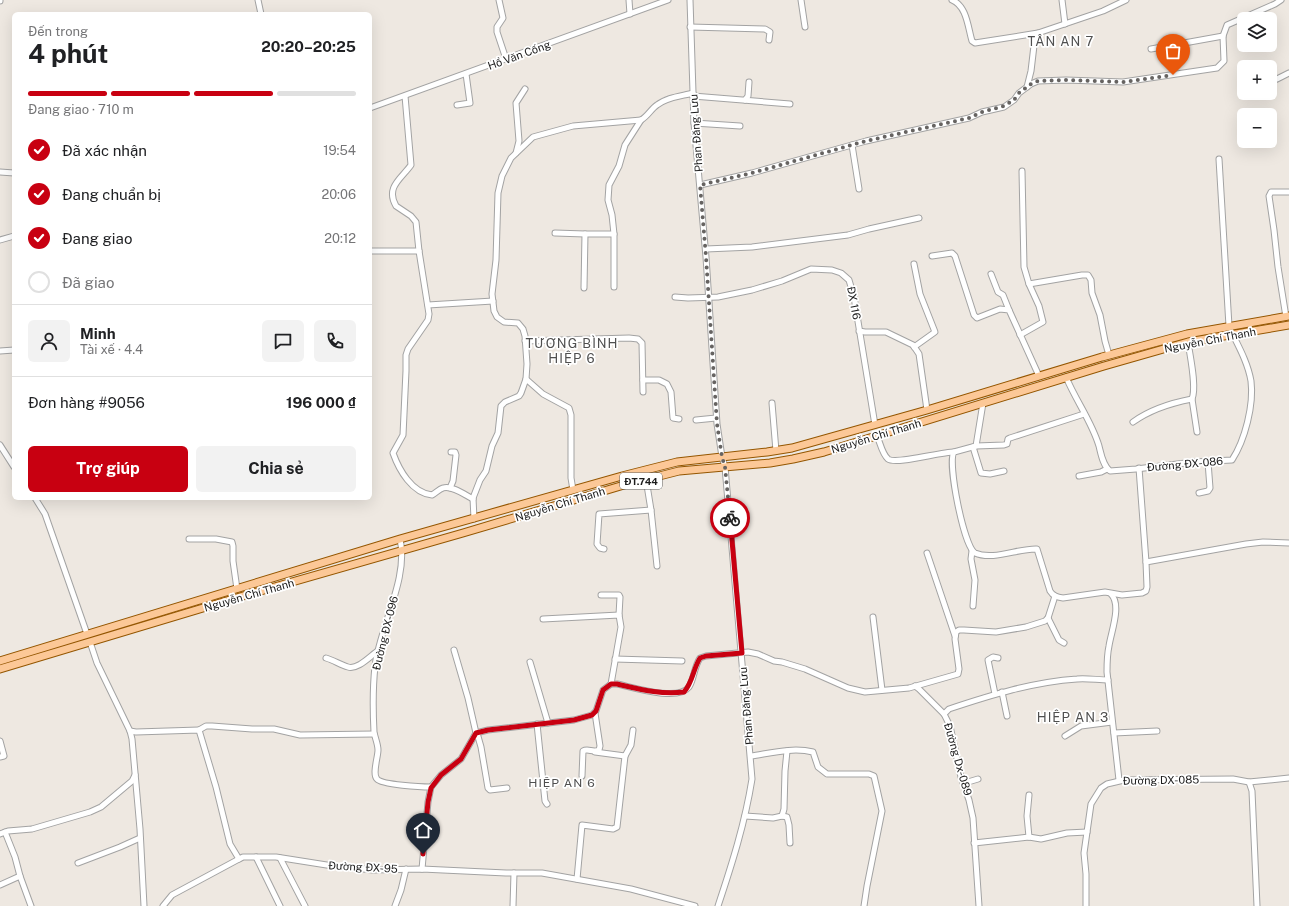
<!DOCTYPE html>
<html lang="vi">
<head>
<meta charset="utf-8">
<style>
  :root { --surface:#fff; --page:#f2f2f2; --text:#202124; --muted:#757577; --line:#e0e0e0; --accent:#c80011 }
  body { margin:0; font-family:"Public Sans",sans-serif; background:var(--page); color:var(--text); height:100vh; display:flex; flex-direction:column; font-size:15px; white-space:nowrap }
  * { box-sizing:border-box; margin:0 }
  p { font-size:13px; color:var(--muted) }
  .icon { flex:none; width:22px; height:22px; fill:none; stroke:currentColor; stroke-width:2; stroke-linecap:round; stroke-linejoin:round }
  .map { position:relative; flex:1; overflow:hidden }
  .side { position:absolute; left:12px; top:12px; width:360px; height:488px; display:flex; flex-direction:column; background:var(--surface); border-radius:6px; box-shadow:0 4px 16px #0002 }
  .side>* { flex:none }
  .controls { position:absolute; left:1237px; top:12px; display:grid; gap:8px }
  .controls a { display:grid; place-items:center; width:40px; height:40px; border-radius:6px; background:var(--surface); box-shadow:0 4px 16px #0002; font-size:20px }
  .pin { position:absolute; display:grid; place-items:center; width:34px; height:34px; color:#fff; margin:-41px -17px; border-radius:50% 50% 50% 0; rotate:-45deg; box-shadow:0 0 4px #0007 }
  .pin .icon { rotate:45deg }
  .courier { position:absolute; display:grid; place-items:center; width:40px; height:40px; margin:-20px; border:3px solid #c80011; border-radius:50%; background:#fff; color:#222; box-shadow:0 1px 5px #0007 }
  .summary em { font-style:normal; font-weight:700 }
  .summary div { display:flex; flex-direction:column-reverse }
  .summary { display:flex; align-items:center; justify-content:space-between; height:68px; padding:0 16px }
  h1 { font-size:26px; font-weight:700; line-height:30px }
  .bar { display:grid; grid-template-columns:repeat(4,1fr); gap:6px 4px; align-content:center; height:48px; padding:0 16px }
  .bar i { height:5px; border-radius:3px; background:var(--line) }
  .bar .on { background:var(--accent) }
  .bar p { grid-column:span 4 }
  .line { display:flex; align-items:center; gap:10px; padding:0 16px; border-top:1px solid var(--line) }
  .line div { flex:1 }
  .round { display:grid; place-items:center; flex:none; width:42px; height:42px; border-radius:6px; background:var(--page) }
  ol { padding:0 16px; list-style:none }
  li { display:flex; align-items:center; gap:12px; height:44px }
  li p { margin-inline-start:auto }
  li .icon { padding:4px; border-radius:50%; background:var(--accent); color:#fff; stroke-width:4 }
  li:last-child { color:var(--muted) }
  li i { width:22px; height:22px; border:2px solid var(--line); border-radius:50% }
  .button { display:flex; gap:8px; margin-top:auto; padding:8px 16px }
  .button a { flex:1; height:46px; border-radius:6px; background:var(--accent); color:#fff; font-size:16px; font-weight:700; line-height:46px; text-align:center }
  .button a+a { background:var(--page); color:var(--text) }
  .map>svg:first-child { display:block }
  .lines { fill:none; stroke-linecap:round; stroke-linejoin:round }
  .minor-casing { stroke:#a3a3a3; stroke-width:7 }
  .major-casing { stroke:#945600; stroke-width:9 }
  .minor { stroke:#fff; stroke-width:5 }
  .major { stroke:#fcc897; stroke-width:7 }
  .done { stroke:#666361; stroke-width:4; stroke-dasharray:0 7.2 }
  .route { stroke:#c80011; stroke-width:5 }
  .labels { text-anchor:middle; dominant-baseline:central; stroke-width:3.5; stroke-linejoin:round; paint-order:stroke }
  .shield { fill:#fff; stroke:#606060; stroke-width:1 }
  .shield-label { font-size:10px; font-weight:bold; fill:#1c1c1c }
  .street-label { font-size:11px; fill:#1c1c1c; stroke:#fff }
  .neighbourhood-label { font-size:12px; letter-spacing:1px; fill:#4f4f4f; stroke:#fff }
  .quarter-label { font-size:13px; letter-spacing:1px; fill:#4f4f4f; stroke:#fff }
</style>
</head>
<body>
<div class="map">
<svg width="1289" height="906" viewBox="0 0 1289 906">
  <rect width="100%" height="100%" fill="#eee8e1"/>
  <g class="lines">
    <defs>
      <g id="minor">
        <polyline points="258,0 261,14"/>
        <polyline points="499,0 503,18 497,27 497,32 506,59"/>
        <polyline points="629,0 630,14"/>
        <path d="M690,0L694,123L706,257L717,424L722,457L725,467L752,779C745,823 732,864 718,906"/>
        <polyline points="801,0 805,27"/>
        <path d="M952,0C967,6 968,28 972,41L975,43L1038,33"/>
        <polyline points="1062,0 1065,24"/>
        <polyline points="0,1 0,0"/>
        <polyline points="690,27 765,29 770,32 769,40"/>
        <polyline points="1151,49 1223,36"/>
        <polyline points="1277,79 1289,73"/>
        <polyline points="1027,87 1031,71 1035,37 1038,33 1103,11 1126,0"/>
        <path d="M405,96L411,165C402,178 385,187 396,206L411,216L416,222L419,251L429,314L428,320L408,349L406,355V371L403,435L393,453C399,470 412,493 432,495C436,493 439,489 443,488C452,485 465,495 473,499"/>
        <polyline points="693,96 790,104"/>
        <polyline points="745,100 748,96 749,82"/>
        <polyline points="457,105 470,103 466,74"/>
        <polyline points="370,108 668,0"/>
        <polyline points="694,123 740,126"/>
        <polyline points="852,145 859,189"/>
        <polyline points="516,153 519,141 516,103 525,89"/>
        <polyline points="1219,159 1229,326"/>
        <polyline points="0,172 14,173"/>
        <polyline points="700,185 752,173 866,141 969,118 982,112 1004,107 1014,100 1019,93 1031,84 1038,81 1066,80 1123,82 1217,68 1224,61 1223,36 1227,25 1275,4 1281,0"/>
        <polyline points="555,233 585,234"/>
        <polyline points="0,240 14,236"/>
        <polyline points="706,249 752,247 848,235 869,229 919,218"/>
        <polyline points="370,251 419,251"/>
        <polyline points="932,256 952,253 955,256 974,315 977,318 1000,309 1009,310 1039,376"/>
        <polyline points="991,274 998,292 1003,295 1009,310"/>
        <polyline points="1029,284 1082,275 1088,275 1091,280 1092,293 1100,315 1105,341 1109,355"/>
        <path d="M614,287V234L612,215L608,200L609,185L619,166L625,145L641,120C648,116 651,109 657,105C667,97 682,96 693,93"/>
        <polyline points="584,288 585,234 614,234"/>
        <polyline points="675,297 688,298 718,297 752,290 782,281 811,269 832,270 841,273 849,280 854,297 875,425"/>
        <polyline points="428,305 493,301"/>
        <polyline points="1286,317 1278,267 1274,230 1269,196 1271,192 1289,192"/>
        <polyline points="859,331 865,332 886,332 913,345 919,354 927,410"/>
        <polyline points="1020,335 1043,322 1039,306 1029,284 1024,267 1022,171"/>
        <polyline points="525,341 629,338 638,339 642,343 643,392"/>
        <path d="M1188,342C1190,356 1197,387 1192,399L1197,432"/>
        <polyline points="914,347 935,332 920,294 914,264"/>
        <polyline points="0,351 14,350"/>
        <path d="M1066,377C1076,401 1092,422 1099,446C1101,454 1103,466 1110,471L1136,469L1194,462L1232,460C1245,440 1254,405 1251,381C1248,364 1240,349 1233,335"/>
        <polyline points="526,379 543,394 569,408 571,415 571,478 573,490"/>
        <polyline points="643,380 659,380 667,384 671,392 673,418 679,419"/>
        <polyline points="772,403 776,451"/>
        <path d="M983,403L976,446L954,452C947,462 964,547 975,553C993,561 1019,548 1037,549L1050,591C1053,596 1057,597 1063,598L1105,592L1122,595L1142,593L1146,591L1147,587L1146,562L1246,544L1263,542L1289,543"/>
        <polyline points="696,420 716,418"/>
        <path d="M1133,422C1151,409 1171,403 1192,399"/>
        <path d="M877,436C880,442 882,454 888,459C896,465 940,452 954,452"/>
        <polyline points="0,445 14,467"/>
        <polyline points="976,446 1004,445 1007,444 1008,439 1010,438 1084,414"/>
        <polyline points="973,447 981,473 990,474 1004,471"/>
        <polyline points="1139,468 1146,562"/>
        <polyline points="1079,476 1101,472 1107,469"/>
        <polyline points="646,479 651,510 657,566"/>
        <polyline points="450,488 453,481 456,455 455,452 451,452"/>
        <polyline points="1199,493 1208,491 1210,488 1208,462"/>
        <polyline points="35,498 45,514 87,634"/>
        <polyline points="474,519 473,498 480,480 486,471 492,446 498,433 501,406 505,402 519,396 521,393 526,379 527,364 525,336 523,329 518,323 504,322 497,317 494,311 492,294 496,260 498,193 502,176 511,158 533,137 573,126 641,120"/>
        <polyline points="189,539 216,539 232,542 233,546 233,561 237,589"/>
        <path d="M400,539C409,578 380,626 375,666C373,685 373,713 374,732C375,738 378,744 378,750C378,757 372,774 377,779C382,785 422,787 431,787"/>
        <polyline points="604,549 600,548 597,544 599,514 651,510"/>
        <polyline points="972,551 971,559 975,580 973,606"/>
        <polyline points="927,553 955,636"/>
        <path d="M1111,594C1122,605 1111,632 1109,646C1107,655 1107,663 1107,672L1119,780"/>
        <polyline points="601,595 619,595 620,597 619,615"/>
        <polyline points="873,617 882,690"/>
        <polyline points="1048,618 1059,640 1064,643"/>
        <polyline points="543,619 619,615 621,627 611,684"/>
        <polyline points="90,642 97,663 130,731 132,739 140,829 144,906"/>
        <polyline points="454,650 468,698 476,733"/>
        <path d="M326,658C333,660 341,665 348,667C358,670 370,656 379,650"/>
        <polyline points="615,659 682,661"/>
        <polyline points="530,662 548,723"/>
        <polyline points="915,686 919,689 944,714 950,726 961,777 969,800 973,818 979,906"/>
        <polyline points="1002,692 1007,716"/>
        <polyline points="995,694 988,660 993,657 998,658"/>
        <path d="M944,714L949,709C991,695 1033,682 1077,679C1087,678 1098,680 1108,680"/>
        <polyline points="537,724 545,801 547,804"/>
        <polyline points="199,730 206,726 212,726 252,729 274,729 300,735 374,734"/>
        <polyline points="130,731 136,732 199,730 216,787 230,844 239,859"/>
        <polyline points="477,733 481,747 488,788 490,790 507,788"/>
        <polyline points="1114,733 1157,731"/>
        <polyline points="1065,736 1081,726 1112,722"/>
        <polyline points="0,741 4,756 0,757"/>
        <polyline points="595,752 625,756 631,745 633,730"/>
        <path d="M751,756C771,753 793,747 813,752L818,767L827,774H869L874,776L882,811L867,886L864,906"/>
        <path d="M582,776L583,751C588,748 593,753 599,750L600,746L595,713"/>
        <polyline points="1249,782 1252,791 1257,906"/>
        <polyline points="964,785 968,782 978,779"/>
        <polyline points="1029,795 1027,816 1029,837"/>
        <polyline points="745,816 773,818 782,816 787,817 789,825 790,843"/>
        <polyline points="782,816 784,809 785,771 787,751"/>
        <polyline points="5,832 15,857 20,876"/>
        <polyline points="0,834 8,831 32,829 90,812 101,807 132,781 135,775"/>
        <polyline points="974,843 1029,837 1041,839 1067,833 1087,832"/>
        <polyline points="256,857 280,906"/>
        <polyline points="280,858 305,906"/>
        <polyline points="78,863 120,847 140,838"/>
        <path d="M422,869L428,802L431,787L441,775L461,759L476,733L488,730L574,720L592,715L596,711L603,690L611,684H617C632,687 678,702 689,687C694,679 694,667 700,658L706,656L748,652L758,654L774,661L782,662L805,669L848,688L865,692L909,688L958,674L959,669L955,639L956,632L959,630H964L996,632L1026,627L1045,621L1048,618L1055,596"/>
        <polyline points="577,879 582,825 613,829 617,827 625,756"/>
        <polyline points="0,885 20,876 31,906"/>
        <polyline points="163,906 172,895 239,859 243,857 276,857 333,866 373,870 422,869 506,873 542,873 631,889 695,906"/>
        <polyline points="395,906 401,890 406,869"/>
        <polyline points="513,906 514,873"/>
        <polyline points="1086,906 1086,874 1084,853 1091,804 1101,788 1107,784 1124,780 1233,779 1249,782 1289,778"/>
      </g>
      <g id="major">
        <polyline points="0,661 400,539 622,476 677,462 767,452 792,448 927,410 1102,357 1187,334 1289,316"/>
        <polyline points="0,669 243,596 463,533 624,485 679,471 770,463 793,459 824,452 1104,366 1188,342 1289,325"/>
      </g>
    </defs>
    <use href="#minor" class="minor-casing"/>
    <use href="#major" class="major-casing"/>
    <use href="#minor" class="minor"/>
    <use href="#major" class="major"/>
  </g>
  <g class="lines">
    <polyline class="done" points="730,518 725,467 722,457 717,424 706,257 700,185 752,173 866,141 969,118 982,112 1004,106 1014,100 1019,93 1031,84 1038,81 1066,80 1123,82 1173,75"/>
    <path class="route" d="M423,854L428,802L431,788L441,775L461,759L476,733L488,730L574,720L592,715L596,711L603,690L611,684H617C639,689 660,695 684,692C693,682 693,669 700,658L706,656L742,653L730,518"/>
  </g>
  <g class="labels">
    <rect class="shield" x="620" y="473" width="42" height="16" rx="3"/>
    <g class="shield-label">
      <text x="641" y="481">ĐT.744</text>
    </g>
    <g class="street-label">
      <text transform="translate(519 55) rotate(-20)">Hồ Văn Cống</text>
      <text transform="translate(696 133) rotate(-94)">Phan Đăng Lưu</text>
      <text transform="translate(854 303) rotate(79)">ĐX 116</text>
      <text transform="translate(1210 340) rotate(-11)">Nguyễn Chí Thanh</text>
      <text transform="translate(876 436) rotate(-17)">Nguyễn Chí Thanh</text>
      <text transform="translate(1185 464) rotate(-5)">Đường ĐX-086</text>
      <text transform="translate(560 504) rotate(-17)">Nguyễn Chí Thanh</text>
      <text transform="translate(249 595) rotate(-16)">Nguyễn Chí Thanh</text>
      <text transform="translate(385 633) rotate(-76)">Đường ĐX-096</text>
      <text transform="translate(746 706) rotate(-95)">Phan Đăng Lưu</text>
      <text transform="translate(958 759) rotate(74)">Đường Dx-089</text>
      <text transform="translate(1161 780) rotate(-1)">Đường DX-085</text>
      <text transform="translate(363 867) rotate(3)">Đường ĐX-95</text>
    </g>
    <g class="neighbourhood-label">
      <text x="562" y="783">HIỆP AN 6</text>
    </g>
    <g class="quarter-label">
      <text x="1061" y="41">TÂN AN 7</text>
      <text x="572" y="343">TƯƠNG BÌNH<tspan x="572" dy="15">HIỆP 6</tspan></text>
      <text x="1073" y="717">HIỆP AN 3</text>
    </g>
  </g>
</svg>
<div class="controls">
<a><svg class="icon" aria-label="layers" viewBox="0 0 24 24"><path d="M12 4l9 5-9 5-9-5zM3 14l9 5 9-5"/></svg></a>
<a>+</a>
<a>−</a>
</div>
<div class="pin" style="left:1173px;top:75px;background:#ea580c"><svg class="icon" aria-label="bag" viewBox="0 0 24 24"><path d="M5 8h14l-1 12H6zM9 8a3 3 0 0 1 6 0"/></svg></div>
<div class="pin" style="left:423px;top:854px;background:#1f2937"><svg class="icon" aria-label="home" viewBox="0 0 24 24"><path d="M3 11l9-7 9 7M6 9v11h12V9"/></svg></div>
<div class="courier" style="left:730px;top:518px"><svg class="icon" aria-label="bike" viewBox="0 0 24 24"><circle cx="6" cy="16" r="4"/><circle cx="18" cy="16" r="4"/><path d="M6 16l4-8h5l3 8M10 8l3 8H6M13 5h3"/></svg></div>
<section class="side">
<div class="summary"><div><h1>4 phút</h1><p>Đến trong</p></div><em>20:20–20:25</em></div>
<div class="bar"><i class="on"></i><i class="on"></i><i class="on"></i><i></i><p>Đang giao · 710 m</p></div>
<ol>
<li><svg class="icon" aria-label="check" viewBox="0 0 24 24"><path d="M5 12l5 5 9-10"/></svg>Đã xác nhận<p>19:54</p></li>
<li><svg class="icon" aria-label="check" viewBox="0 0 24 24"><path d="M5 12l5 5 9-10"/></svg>Đang chuẩn bị<p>20:06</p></li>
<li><svg class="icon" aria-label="check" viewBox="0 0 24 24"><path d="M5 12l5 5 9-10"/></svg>Đang giao<p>20:12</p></li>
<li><i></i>Đã giao</li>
</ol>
<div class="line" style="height:72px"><a class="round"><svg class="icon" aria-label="person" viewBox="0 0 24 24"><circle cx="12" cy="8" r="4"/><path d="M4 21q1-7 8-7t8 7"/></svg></a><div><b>Minh</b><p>Tài xế · 4.4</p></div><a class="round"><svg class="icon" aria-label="chat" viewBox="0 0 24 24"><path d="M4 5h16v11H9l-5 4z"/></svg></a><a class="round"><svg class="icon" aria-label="phone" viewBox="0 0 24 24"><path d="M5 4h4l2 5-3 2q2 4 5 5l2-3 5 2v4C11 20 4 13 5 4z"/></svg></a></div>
<div class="line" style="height:52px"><div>Đơn hàng #9056</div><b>196 000 ₫</b></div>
<div class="button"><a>Trợ giúp</a><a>Chia sẻ</a></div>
</section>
</div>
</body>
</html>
